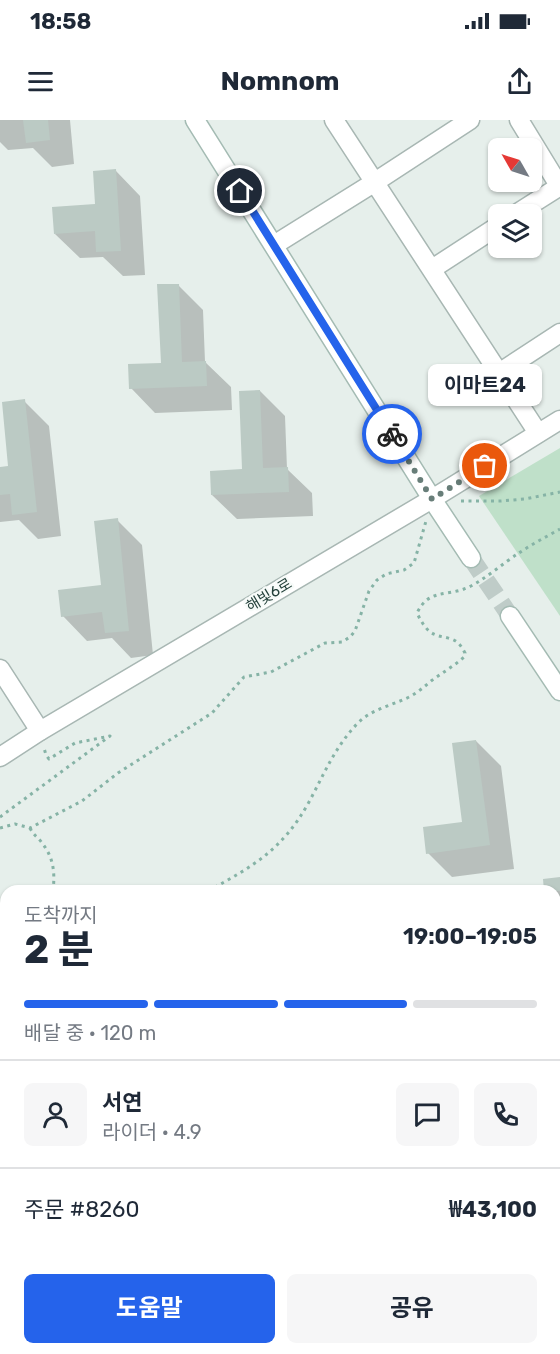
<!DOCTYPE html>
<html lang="ko">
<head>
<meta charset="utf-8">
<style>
  :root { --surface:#fff; --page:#f6f6f7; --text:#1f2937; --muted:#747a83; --line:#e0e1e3; --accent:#2563eb }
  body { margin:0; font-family:Rubik,"Noto Sans KR",sans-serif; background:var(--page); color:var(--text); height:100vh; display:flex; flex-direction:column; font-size:22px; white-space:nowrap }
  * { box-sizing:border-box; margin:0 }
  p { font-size:20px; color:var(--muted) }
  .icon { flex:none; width:33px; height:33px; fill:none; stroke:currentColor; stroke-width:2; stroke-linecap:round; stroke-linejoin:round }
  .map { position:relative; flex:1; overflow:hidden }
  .panel { position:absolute; left:0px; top:765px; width:561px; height:470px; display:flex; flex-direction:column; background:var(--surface); border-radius:18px 18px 0 0; box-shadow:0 2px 4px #0004 }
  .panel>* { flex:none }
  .needle { width:39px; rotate:309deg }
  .tools { position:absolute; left:488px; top:18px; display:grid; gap:12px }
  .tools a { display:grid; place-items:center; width:54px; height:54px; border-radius:9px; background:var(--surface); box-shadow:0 2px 4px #0004; font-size:30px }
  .pin { position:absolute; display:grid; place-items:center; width:51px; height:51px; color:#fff; margin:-26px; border:3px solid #fff; border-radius:50%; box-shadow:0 2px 6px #0007 }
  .courier { position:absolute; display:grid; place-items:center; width:60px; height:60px; margin:-30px; border:4px solid #2563eb; border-radius:50%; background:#fff; color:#222; box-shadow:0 2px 8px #0007 }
  .bubble { position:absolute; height:42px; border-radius:9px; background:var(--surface); box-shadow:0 2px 4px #0004; font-size:20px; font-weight:700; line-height:42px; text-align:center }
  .headline em { font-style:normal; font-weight:700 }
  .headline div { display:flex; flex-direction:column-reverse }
  .headline { display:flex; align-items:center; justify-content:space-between; height:102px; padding:0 24px }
  h1 { font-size:39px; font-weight:700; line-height:45px }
  .bar { display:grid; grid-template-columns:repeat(4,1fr); gap:9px 6px; align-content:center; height:72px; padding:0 24px }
  .bar i { height:8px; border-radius:4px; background:var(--line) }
  .bar .on { background:var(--accent) }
  .bar p { grid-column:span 4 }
  .line { display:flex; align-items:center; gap:15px; padding:0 24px; border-top:2px solid var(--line) }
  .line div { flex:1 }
  .round { display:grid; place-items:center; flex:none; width:63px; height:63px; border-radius:9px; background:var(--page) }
  .primary-button { display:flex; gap:12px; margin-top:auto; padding:12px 24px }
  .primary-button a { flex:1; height:69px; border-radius:9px; background:var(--accent); color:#fff; font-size:24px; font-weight:700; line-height:69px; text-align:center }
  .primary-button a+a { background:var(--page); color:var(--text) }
  .status { display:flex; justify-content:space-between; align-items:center; height:42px; padding:0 30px; background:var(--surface); direction:ltr }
  .status svg { height:16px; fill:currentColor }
  header { display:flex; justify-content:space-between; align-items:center; height:78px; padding:0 24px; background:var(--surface); font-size:27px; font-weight:700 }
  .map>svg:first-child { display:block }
  .green { fill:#bfe0c9 }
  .shadow { fill:#0003 }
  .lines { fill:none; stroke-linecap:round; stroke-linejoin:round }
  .stream { stroke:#8ec6d4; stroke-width:5 }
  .building { fill:#bbcac4 }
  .secondary-tunnel { stroke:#bfccc8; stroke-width:18; stroke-dasharray:18 9; stroke-linecap:butt }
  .street-casing { stroke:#a8b7b3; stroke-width:21 }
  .secondary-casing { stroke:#a4bbb3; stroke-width:21 }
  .path { stroke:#86b3a6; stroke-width:3; stroke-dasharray:3 4.5; stroke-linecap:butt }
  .street { stroke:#fff; stroke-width:18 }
  .secondary { stroke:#fff; stroke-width:18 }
  .done { stroke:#687e79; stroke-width:6; stroke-dasharray:0 10.8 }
  .route { stroke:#2563eb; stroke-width:8 }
  .labels { text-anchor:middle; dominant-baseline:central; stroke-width:4.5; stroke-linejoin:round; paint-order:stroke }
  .street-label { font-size:15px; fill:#24413b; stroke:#f7fbf9 }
</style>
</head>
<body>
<div class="status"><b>18:58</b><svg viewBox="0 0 49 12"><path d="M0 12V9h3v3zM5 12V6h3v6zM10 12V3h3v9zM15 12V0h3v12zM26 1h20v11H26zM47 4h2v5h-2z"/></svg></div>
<header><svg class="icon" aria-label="menu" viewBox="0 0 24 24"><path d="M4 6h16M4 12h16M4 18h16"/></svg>Nomnom<svg class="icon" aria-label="share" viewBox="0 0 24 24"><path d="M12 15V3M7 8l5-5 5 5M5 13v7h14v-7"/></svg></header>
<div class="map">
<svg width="560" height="1234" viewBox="0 0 560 1234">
  <rect width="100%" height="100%" fill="#e6efeb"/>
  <polygon class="green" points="560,328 560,496 479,376"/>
  <g class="shadow">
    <polygon points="0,0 70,0 74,44 52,47 33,28 8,30 0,22"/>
    <polygon points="116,51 140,76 145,155 123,156 103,137 80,138 55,114 96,86"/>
    <polygon points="178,165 203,190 205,242 231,267 232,290 155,293 131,268 162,245"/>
    <polygon points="260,271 285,296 287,349 312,373 313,396 237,399 212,375 244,351"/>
    <polygon points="24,281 49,306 61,416 38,419 19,400 0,402 0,349 10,348"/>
    <polygon points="117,400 142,425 153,535 131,538 112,518 87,521 63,496 103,467"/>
    <polygon points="476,621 501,646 514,749 452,757 428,733 464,703"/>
    <polygon points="560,759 560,891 555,891 555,771 546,771"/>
    <rect x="0" y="924" width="6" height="50"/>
    <rect x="31" y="1228" width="47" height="6"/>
    <polygon points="260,1228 304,1228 305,1234 261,1234"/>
    <polygon points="517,1228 520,1228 526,1234 508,1234"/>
  </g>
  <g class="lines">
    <g class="stream">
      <polyline points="555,1161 560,1157"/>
      <polyline points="411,1234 420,1228"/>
    </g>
  </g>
  <g class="building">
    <polygon points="23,0 48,0 50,20 26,23"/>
    <polygon points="116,49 121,131 96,132 95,111 54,114 52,87 95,84 93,51"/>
    <polygon points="157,164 179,164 182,242 206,241 207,266 129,269 128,244 161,243"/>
    <polygon points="260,270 263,348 288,347 289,372 211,375 210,351 242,349 239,271"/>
    <polygon points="25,279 37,392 12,395 10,374 0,375 0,347 8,346 2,282"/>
    <polygon points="118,398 129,511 105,513 102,492 61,497 58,470 101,465 94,401"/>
    <polygon points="476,620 490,725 426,734 423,707 462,702 452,623"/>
    <polygon points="560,757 560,771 544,771 543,759"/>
  </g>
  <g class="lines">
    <polyline class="secondary-tunnel" points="471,438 510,496"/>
    <defs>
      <g id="street">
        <polyline points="334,0 538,313"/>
        <polyline points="519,0 560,67"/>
        <polyline points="516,94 560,66"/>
        <polyline points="274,125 375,62 470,0"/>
        <polyline points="432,149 498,106"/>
        <polyline points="499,253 560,213"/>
        <polyline points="0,549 40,611"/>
        <polyline points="0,637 40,611 432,379 560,300"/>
        <polyline points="555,1214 557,1209 560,1207"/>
        <polyline points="432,1228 435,1234"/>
        <polyline points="553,1228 555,1234"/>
      </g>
      <g id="secondary">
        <polyline points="195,0 432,379 471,438"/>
        <polyline points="510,496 560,571"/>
      </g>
    </defs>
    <use href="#street" class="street-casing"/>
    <use href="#secondary" class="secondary-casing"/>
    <g class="path">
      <polyline points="461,381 500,381 525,379 560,372"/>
      <polyline points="0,697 110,616 75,623 49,639 46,635 44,628"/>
      <polyline points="0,708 15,704 30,708 82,681 118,653 212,593 244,557 271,552 325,523 342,522 350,517 355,511 369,471 377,460 386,454 404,450 414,443 426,401"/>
      <path d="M30,708C33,715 38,717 42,723C54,738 55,753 53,771"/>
      <path d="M208,771C254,746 283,729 309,682C324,654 335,627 357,604C371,589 391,586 409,577C417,573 424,567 431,561C442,553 454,546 464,537L465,533C462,527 458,521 451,519C443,516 435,517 428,510C423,505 420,499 417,493C428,470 444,476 464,469C481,463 503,443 519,433C532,424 546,417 560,409"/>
      <polyline points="0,825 6,824"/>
      <polyline points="555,1128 560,1124"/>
      <polyline points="390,1234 393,1228"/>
    </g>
    <use href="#street" class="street"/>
    <use href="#secondary" class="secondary"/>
  </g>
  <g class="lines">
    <polyline class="done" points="392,314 432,379 485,346"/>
    <polyline class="route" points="240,71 392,314"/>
  </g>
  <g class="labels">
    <g class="street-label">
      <text transform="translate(269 475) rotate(-31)">해빛6로</text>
    </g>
  </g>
</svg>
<div class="tools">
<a><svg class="needle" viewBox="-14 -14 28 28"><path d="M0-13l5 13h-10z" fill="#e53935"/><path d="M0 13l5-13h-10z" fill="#747a83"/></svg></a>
<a><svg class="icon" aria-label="layers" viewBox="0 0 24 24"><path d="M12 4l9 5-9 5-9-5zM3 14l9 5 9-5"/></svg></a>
</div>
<div class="pin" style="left:485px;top:346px;background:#ea580c"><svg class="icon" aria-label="bag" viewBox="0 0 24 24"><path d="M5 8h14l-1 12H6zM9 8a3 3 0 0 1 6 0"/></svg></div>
<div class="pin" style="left:240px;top:71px;background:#1f2937"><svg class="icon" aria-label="home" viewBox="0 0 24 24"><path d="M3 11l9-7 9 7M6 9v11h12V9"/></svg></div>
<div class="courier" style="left:392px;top:314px"><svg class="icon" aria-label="bike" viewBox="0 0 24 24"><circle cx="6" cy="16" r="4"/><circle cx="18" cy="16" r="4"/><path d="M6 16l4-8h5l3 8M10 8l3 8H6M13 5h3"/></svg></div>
<div class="bubble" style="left:428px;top:244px;width:114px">이마트24</div>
<section class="panel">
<div class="headline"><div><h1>2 분</h1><p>도착까지</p></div><em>19:00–19:05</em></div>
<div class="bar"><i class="on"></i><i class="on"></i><i class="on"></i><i></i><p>배달 중 · 120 m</p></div>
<div class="line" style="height:108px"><a class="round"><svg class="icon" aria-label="person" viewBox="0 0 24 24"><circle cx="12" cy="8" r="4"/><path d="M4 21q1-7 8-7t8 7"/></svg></a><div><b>서연</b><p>라이더 · 4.9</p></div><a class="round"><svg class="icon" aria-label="chat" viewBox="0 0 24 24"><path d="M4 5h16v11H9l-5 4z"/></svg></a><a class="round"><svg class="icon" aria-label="phone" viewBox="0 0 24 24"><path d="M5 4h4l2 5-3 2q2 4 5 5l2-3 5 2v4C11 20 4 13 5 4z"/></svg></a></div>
<div class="line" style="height:78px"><div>주문 #8260</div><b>₩43,100</b></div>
<div class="primary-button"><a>도움말</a><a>공유</a></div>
</section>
</div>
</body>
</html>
